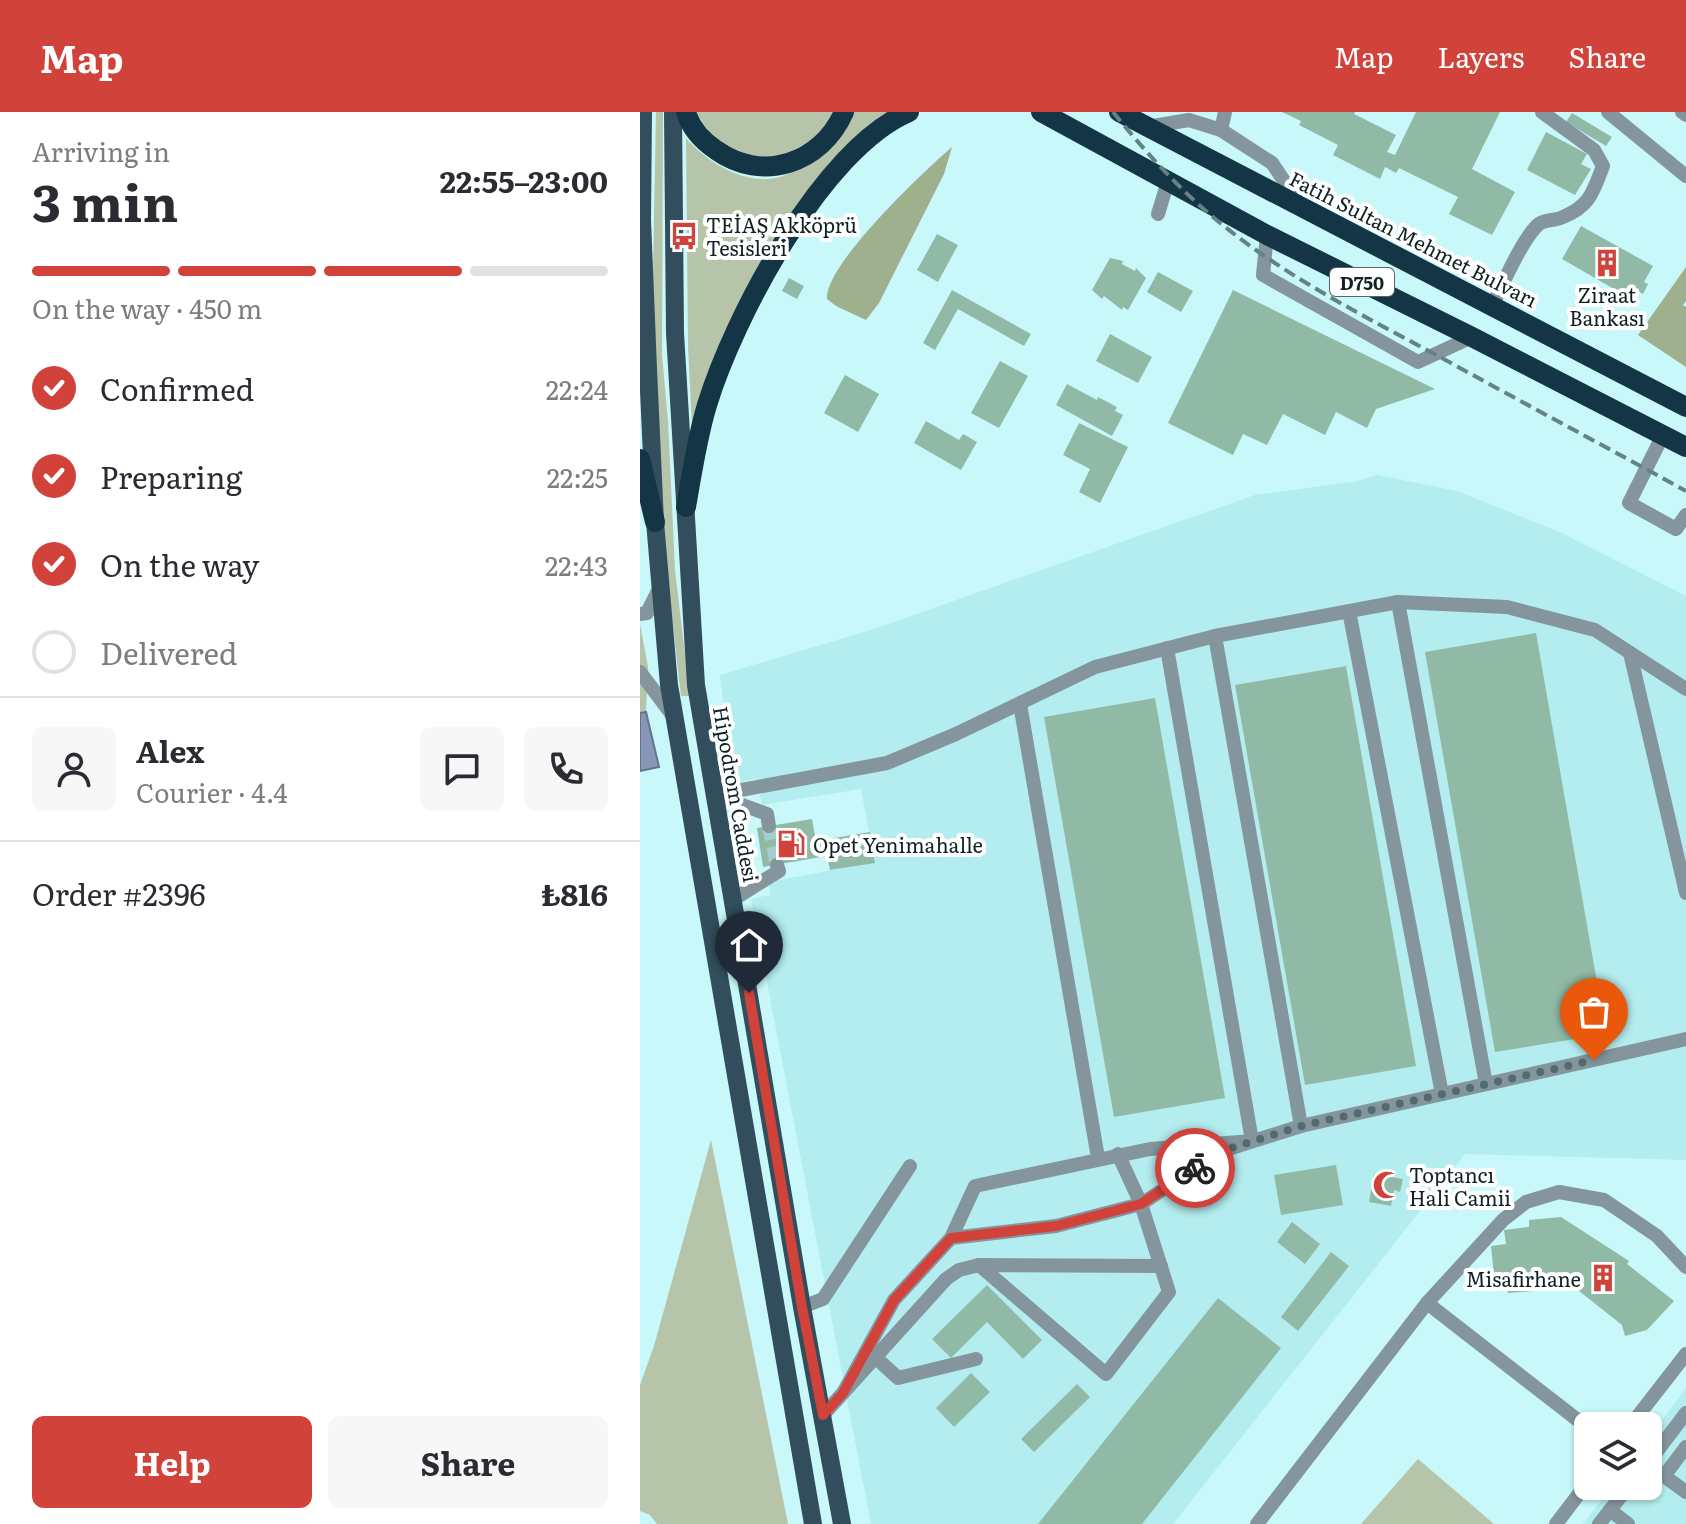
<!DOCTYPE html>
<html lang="en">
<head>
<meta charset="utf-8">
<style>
  :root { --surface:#fff; --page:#f7f7f7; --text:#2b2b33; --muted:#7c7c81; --line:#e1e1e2; --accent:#d1433a }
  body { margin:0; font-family:Literata,serif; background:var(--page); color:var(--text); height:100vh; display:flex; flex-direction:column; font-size:30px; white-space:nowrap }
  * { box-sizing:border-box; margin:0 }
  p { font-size:26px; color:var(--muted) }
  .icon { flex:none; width:44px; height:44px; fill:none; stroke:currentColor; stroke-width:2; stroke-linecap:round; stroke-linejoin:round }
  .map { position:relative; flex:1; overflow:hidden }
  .sheet { display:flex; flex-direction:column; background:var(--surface); width:640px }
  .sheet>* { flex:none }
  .tools { position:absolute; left:934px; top:1300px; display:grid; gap:16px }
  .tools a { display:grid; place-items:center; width:88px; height:88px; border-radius:12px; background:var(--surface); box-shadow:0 2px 6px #0004; font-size:40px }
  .pin { position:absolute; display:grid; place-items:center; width:68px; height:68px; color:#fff; margin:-82px -34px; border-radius:50% 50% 50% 0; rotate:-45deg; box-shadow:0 0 8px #0007 }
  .pin .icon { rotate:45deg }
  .courier { position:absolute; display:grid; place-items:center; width:80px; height:80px; margin:-40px; border:6px solid #d1433a; border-radius:50%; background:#fff; color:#222; box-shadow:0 2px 10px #0007 }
  .head em { font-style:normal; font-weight:700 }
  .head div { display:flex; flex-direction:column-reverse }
  .head { display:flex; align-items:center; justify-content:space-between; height:136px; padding:0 32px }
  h1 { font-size:52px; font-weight:700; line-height:60px }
  .bar { display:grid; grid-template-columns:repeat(4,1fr); gap:12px 8px; align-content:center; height:96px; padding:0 32px }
  .bar i { height:10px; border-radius:6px; background:var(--line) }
  .bar .on { background:var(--accent) }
  .bar p { grid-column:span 4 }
  .line { display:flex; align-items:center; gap:20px; padding:0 32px; border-top:2px solid var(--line) }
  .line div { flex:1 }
  .round { display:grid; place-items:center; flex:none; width:84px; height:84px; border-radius:12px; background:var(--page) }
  ol { padding:0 32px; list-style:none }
  li { display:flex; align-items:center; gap:24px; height:88px }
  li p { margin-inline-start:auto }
  li .icon { padding:8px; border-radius:50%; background:var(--accent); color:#fff; stroke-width:4 }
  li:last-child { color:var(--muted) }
  li i { width:44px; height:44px; border:4px solid var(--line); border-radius:50% }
  .cta { display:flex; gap:16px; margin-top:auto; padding:16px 32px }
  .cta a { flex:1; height:92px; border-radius:12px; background:var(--accent); color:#fff; font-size:32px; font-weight:700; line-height:92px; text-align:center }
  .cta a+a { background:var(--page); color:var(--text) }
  header { display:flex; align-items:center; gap:48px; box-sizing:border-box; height:112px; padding:0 40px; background:var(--accent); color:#fff }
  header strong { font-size:38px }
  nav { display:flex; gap:44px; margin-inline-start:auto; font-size:28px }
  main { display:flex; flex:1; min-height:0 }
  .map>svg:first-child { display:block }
  .built { fill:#b4edef }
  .green { fill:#b6c4aa }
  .forest { fill:#9eb08e }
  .water { fill:#8897b7; stroke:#64748a; stroke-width:2 }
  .building { fill:#91baa6 }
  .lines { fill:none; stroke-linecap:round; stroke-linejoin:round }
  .minor-tunnel { stroke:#a3cdce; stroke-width:14; stroke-dasharray:14 7; stroke-linecap:butt }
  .minor { stroke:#85959d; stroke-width:14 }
  .major { stroke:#324d5c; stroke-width:18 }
  .highway { stroke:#133545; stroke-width:20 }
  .rail { stroke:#638384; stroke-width:4; stroke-dasharray:12 6; stroke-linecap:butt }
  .done { stroke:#506c6d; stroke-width:8; stroke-dasharray:0 14.4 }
  .route { stroke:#d1433a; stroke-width:10 }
  .labels { text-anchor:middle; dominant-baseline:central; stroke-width:8; stroke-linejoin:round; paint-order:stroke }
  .shield { fill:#fff; stroke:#576464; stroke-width:2 }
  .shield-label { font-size:18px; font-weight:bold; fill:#0f2122 }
  .poi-label { font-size:20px; fill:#0f2122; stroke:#fff; text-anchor:start }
  .street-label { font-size:20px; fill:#0f2122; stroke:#fff }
</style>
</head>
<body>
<header>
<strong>Map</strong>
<nav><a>Map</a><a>Layers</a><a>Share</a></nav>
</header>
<main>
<section class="sheet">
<div class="head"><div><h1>3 min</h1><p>Arriving in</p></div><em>22:55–23:00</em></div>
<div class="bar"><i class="on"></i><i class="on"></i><i class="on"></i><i></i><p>On the way · 450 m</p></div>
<ol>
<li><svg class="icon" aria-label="check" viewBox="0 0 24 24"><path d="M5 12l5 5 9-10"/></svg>Confirmed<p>22:24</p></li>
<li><svg class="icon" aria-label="check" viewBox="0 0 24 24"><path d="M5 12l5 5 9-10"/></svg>Preparing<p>22:25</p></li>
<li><svg class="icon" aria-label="check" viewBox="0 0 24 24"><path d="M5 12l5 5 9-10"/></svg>On the way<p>22:43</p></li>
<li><i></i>Delivered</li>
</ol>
<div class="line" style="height:144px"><a class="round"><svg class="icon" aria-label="person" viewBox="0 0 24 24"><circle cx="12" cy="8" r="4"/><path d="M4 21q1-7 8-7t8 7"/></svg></a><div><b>Alex</b><p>Courier · 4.4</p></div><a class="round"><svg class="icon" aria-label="chat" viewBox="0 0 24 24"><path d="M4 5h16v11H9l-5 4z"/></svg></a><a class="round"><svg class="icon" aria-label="phone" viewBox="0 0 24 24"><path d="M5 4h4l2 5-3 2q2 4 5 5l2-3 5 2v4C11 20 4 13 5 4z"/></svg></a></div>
<div class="line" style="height:104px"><div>Order #2396</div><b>₺816</b></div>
<div class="cta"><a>Help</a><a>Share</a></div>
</section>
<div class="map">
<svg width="1046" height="1412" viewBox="0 0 1046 1412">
  <rect width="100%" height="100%" fill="#c8f8f9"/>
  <g class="built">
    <polygon points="737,363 817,379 922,421 1046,484 1046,1048 825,1042 533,1412 231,1412 111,787 130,783 129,770 235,750 221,677 122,693 116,667 93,671 80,563 234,517 615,383 718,369"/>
    <polygon points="1046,1276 1046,1412 943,1412 972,1374 1008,1374 1008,1327"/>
  </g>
  <g class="green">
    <polygon points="16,0 23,0 22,243 28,309 35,458 50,584 41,584 27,463 12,212"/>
    <path d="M57,0H194C171,40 126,58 86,34C73,26 63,14 57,0Z"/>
    <path d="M214,0H254L200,44L52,315L48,235L46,26C72,56 120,82 157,57C166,51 173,43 181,36C195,25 207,16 214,0Z"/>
    <polygon points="0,512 8,555 6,600 0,601"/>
    <polygon points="71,1028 148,1412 17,1412 10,1403 0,1399 0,1273 14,1234"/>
    <polygon points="778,1347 854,1412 721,1412"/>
  </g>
  <g class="forest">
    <path d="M312,35L304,62L239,191L226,208L196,194L187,187C184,153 285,58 312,35Z"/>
    <polygon points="1046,155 1046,189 1043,193 1046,195 1046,255 998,223"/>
  </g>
  <polygon class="water" points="6,600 19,655 0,659 0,601"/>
  <g class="building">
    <polygon points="642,0 715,0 714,2 756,23 747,40 755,43 776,0 860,0 832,57 875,80 852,123 809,102 818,85 759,56 756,61 745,55 740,67 693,43 698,33 659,13 661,9"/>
    <polygon points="932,1 972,25 966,34 926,10"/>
    <polygon points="906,20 947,42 941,52 951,57 935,83 887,58"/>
    <polygon points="941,114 1013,154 1004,170 1008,172 1003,182 998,179 993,188 922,147"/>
    <polygon points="297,122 318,133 298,170 277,158"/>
    <polygon points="470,146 483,149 482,152 495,159 496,156 506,166 488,198 483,195 482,198 464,184 462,187 452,178"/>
    <polygon points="518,160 553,179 541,200 507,180"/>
    <polygon points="149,166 164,174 157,187 142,179"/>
    <polygon points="312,178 391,222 384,234 318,197 295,238 283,231"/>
    <polygon points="593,178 795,277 736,297 727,316 696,300 685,323 643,302 627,333 603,322 593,343 528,311"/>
    <polygon points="470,222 512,245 498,271 456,249"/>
    <polygon points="360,249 388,264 359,316 331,301"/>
    <polygon points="205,263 239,282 218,320 184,301"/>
    <polygon points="427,272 457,288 458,285 477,295 475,299 483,303 472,324 416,293"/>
    <polygon points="286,309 319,328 323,322 337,330 321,358 274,331"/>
    <polygon points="439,311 488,335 460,391 439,380 450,357 423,343"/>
    <polygon points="896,521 966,922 855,940 785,540"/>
    <polygon points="706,554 776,954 665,973 595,573"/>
    <polygon points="515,586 585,986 474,1005 404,605"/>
    <polygon points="172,707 176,729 230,720 235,751 190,758 187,744 123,755 117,716"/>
    <polygon points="696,1053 703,1093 641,1103 634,1063"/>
    <polygon points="734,1062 763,1067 760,1080 754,1078 751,1094 729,1090"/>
    <polygon points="921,1105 989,1149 987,1152 1034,1189 1007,1218 985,1224 982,1213 919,1163 904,1168 905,1178 868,1181 867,1172 855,1173 851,1134 866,1132 864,1118 889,1115 889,1108"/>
    <polygon points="652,1110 680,1132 665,1152 637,1130"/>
    <polygon points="691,1140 709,1154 658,1219 641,1205"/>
    <polygon points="347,1173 402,1228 383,1247 347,1210 311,1246 292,1227"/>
    <polygon points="578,1186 641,1236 502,1412 398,1412"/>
    <polygon points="331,1261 350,1280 314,1315 296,1296"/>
    <polygon points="437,1272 450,1285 394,1340 381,1327"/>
  </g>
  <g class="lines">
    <polyline class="minor-tunnel" points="129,714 137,753"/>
    <g class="minor">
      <polyline points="968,0 1046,64"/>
      <polyline points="1042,0 1046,3"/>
      <polyline points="507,15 549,8 581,18 632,51 658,90"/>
      <polyline points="581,18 585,0"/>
      <polyline points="518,102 528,69"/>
      <polyline points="627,123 623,163 778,250 832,225"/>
      <path d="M852,194C862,174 883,125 899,112C905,107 915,109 923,105C950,94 953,80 963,54L954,38L902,0"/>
      <polyline points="1023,323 989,391 1036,417 1046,403"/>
      <polyline points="758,490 846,972"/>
      <polyline points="709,499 802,982"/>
      <polyline points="0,502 7,501 20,475"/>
      <polyline points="575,524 661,1014"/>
      <polyline points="990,541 1046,781"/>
      <polyline points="0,560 33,604"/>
      <polyline points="380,592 458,1046"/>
      <polyline points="74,683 247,651 316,622 455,555 575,524 758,490 867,495 955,518 1046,577"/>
      <polyline points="75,683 127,702 129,714"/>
      <polyline points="94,787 139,759 137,753"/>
      <polyline points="311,1126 335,1074 510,1037 612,1029 527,536"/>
      <polyline points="339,1153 466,1262 529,1180 501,1092 478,1042"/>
      <polyline points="787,1191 948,1316"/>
      <polyline points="162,1195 183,1187 270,1054"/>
      <polyline points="235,1245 258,1266 336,1247"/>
      <polyline points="203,1281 254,1188 311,1126 416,1114 501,1092 582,1039 661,1014 1046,927"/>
      <polyline points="183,1303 306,1167 319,1158 339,1153 521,1154"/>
      <polyline points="990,1314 1046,1242"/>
      <polyline points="1046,1335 1024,1364 1046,1380"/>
      <polyline points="1008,1351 1046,1301"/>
      <polyline points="970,1398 988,1412"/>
      <polyline points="617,1412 787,1191 863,1108 886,1090 919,1080 964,1088 1017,1124 1046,1155"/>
      <polyline points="916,1412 948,1370"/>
      <polyline points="959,1412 989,1374"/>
    </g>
    <g class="major">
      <polyline points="3,0 2,108 8,257 15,410 29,573 173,1412"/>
      <polyline points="33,0 35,221 56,573 162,1195 202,1412"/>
    </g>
    <g class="highway">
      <path d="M46,0C51,17 61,28 76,38C122,71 181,52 204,0"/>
      <polyline points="401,0 627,123 832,225 1046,335"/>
      <polyline points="479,0 1046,295"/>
      <polyline points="0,347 15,410"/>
      <path d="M46,395C52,361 57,326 67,293C94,205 182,37 269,0"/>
    </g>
    <path class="rail" d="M473,0C503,37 536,74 573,105C644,165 730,207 811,251C889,294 968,336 1046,379"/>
  </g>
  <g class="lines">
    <polyline class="done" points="555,1056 582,1039 661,1014 954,948"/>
    <polyline class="route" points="109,881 162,1195 183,1303 203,1281 254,1188 311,1126 416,1114 501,1092 555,1056"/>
  </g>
  <defs>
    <symbol id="bus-bare" viewBox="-9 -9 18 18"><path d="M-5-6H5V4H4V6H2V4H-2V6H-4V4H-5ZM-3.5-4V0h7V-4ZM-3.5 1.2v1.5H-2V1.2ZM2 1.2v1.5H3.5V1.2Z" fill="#d1433a" stroke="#fff" stroke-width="2.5" paint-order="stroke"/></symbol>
    <symbol id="building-bare" viewBox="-9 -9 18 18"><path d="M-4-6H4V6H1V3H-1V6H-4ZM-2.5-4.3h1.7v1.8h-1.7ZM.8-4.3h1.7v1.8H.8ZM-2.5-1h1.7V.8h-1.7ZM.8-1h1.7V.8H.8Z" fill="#d1433a" stroke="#fff" stroke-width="2.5" paint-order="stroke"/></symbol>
    <symbol id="fuel-bare" viewBox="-9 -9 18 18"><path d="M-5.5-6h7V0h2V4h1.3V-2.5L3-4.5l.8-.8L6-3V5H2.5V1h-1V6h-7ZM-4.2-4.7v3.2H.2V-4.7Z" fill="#d1433a" stroke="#fff" stroke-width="2.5" paint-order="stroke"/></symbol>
    <symbol id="mosque-bare" viewBox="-9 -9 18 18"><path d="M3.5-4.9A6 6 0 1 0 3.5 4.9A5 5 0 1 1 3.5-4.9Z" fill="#d1433a" stroke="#fff" stroke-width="2.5" paint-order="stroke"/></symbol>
  </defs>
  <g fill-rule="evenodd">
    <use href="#bus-bare" x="24" y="104" width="40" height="40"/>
    <use href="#building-bare" x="947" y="131" width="40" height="40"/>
    <use href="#fuel-bare" x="131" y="712" width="40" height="40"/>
    <use href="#mosque-bare" x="727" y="1053" width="40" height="40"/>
    <use href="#building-bare" x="943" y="1146" width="40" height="40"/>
  </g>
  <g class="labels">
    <rect class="shield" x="690" y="156" width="64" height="28" rx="6"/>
    <g class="shield-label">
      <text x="722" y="170">D750</text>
    </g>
    <g class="poi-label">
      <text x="66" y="112">TEİAŞ Akköprü<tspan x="66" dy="23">Tesisleri</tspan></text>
      <text x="967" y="182" text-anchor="middle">Ziraat<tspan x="967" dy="23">Bankası</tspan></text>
      <text x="173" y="732">Opet Yenimahalle</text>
      <text x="769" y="1062">Toptancı<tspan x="769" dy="23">Hali Camii</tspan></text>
      <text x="941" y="1166" text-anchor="end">Misafirhane</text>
    </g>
    <g class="street-label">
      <text transform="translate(774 126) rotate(27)">Fatih Sultan Mehmet Bulvarı</text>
      <text transform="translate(97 682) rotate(80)">Hipodrom Caddesi</text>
    </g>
  </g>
</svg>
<div class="tools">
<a><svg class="icon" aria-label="layers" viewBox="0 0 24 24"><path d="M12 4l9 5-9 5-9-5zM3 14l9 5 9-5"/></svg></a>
</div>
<div class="pin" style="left:954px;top:948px;background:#ea580c"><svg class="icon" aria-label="bag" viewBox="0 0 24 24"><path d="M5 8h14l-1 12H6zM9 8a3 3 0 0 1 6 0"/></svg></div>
<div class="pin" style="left:109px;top:881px;background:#1f2937"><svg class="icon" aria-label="home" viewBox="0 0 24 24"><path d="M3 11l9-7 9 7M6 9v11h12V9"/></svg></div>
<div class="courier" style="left:555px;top:1056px"><svg class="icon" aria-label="bike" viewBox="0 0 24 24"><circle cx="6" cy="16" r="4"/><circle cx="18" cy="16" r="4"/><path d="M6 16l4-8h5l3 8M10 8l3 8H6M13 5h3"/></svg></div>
</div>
</main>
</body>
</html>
